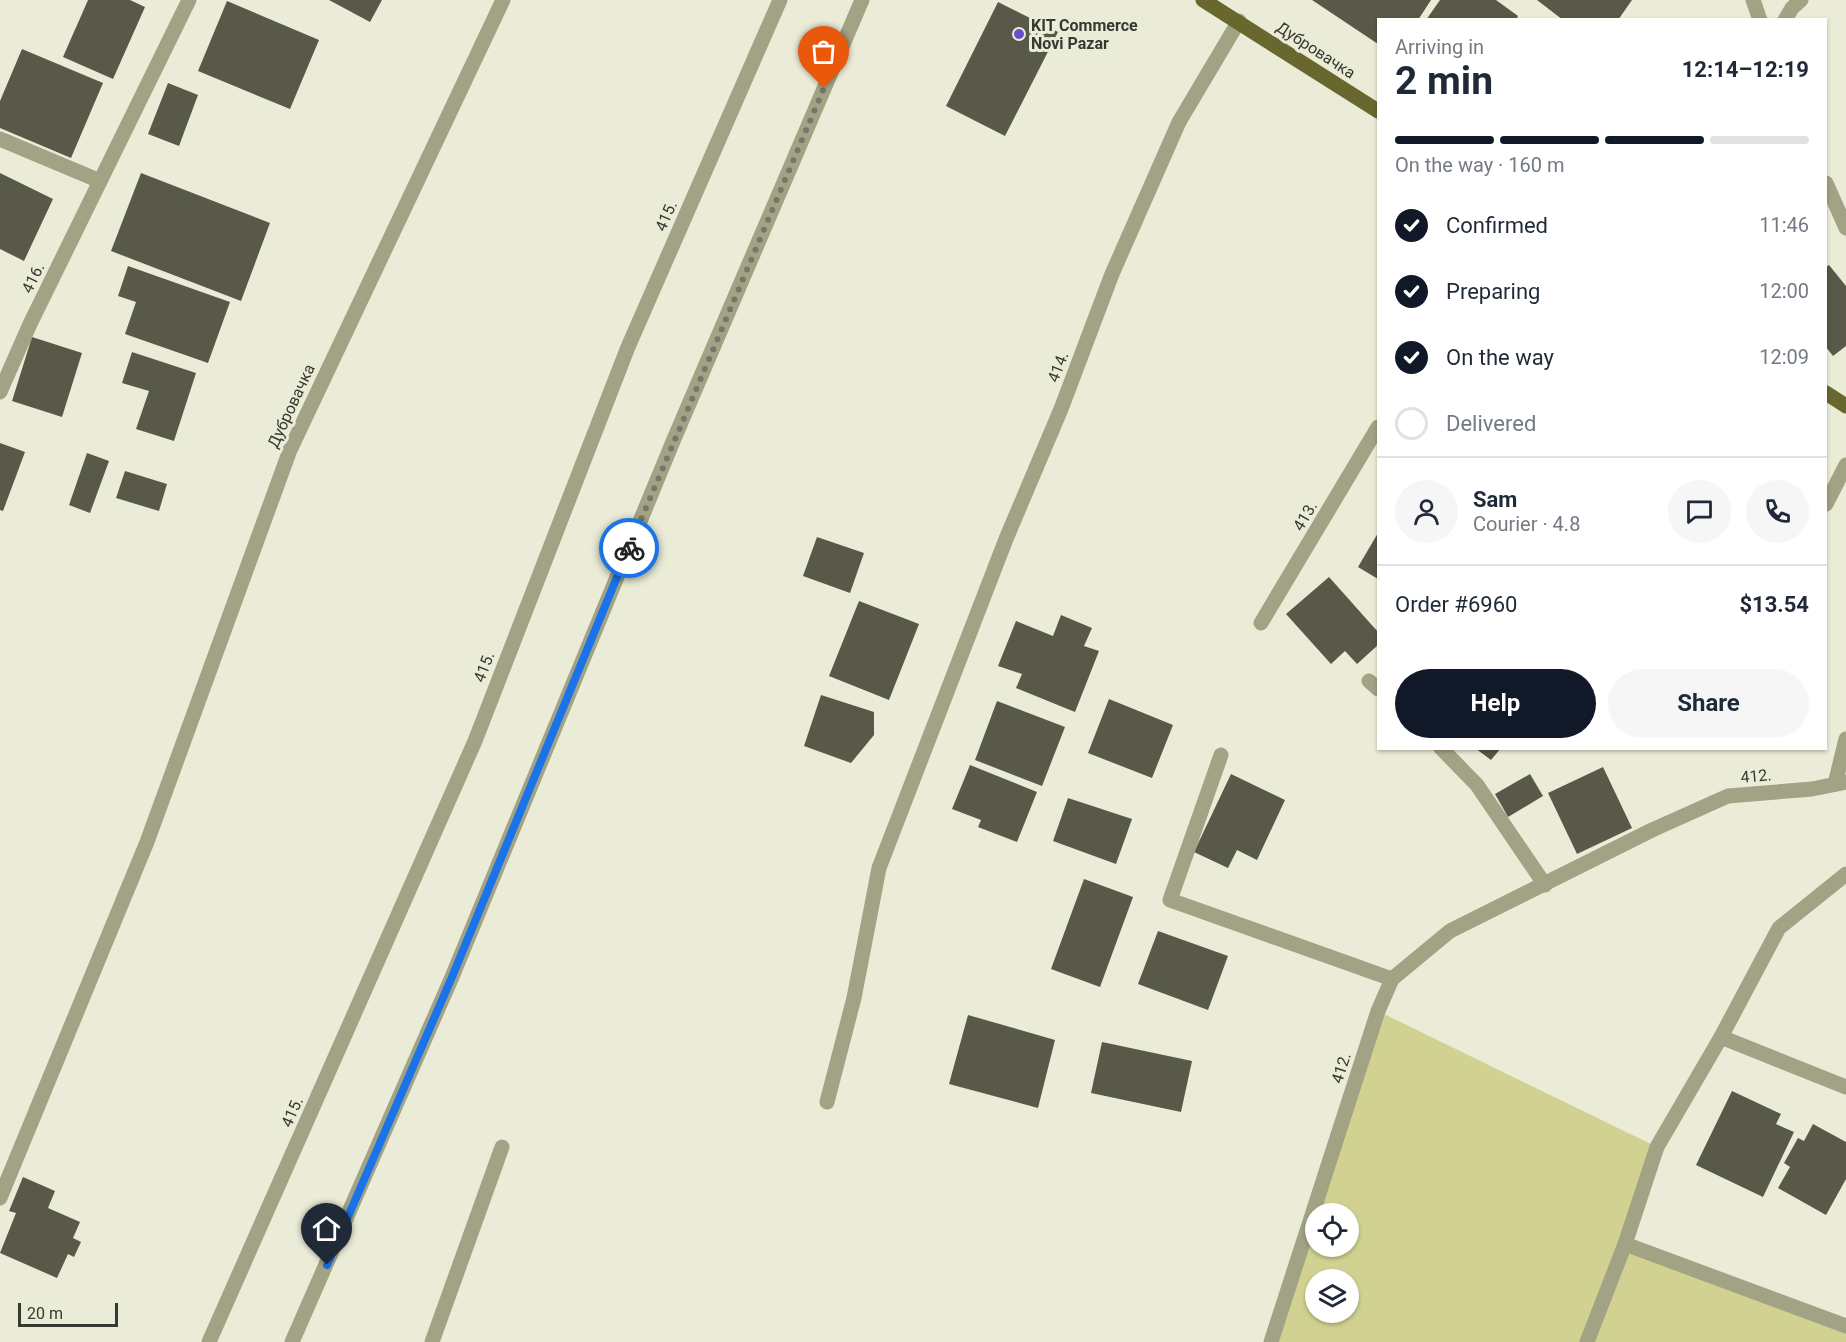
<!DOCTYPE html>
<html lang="en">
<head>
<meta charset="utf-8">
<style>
  :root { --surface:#fff; --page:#f6f6f7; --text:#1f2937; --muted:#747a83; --line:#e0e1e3; --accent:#111827 }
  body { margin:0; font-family:Roboto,sans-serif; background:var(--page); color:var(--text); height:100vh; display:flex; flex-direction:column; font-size:22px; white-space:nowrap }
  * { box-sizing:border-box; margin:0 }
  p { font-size:20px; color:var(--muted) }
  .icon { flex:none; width:33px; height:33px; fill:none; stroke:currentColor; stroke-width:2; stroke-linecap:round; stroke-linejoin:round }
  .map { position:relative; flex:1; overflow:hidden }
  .drawer { position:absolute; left:1377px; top:18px; width:450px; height:732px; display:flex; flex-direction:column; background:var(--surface); border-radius:0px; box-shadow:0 2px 4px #0004 }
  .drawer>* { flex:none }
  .fabs { position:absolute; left:1305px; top:1203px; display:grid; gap:12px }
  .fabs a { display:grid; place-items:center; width:54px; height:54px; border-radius:50%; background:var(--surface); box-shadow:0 2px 4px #0004; font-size:30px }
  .scale { position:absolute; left:18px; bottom:15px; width:100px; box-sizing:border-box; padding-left:6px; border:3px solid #373830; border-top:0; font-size:16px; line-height:21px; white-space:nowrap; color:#373830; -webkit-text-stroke:4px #ebecd8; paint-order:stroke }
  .pin { position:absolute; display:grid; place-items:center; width:51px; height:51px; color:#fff; margin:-62px -26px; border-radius:50% 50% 50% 0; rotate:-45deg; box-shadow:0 0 6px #0007 }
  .pin .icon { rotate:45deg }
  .courier { position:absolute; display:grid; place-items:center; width:60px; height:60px; margin:-30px; border:4px solid #1a73e8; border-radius:50%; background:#fff; color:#222; box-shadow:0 2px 8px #0007 }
  .summary em { font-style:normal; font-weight:700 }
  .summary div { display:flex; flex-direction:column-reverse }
  .summary { display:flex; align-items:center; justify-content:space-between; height:102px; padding:0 18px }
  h1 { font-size:39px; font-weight:700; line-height:45px }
  .bar { display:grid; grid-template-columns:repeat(4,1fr); gap:9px 6px; align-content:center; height:72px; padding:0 18px }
  .bar i { height:8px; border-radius:4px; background:var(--line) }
  .bar .selected { background:var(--accent) }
  .bar p { grid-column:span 4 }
  .line { display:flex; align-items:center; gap:15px; padding:0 18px; border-top:2px solid var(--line) }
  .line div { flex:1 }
  .round { display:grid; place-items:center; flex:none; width:63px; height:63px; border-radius:32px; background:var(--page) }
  ol { padding:0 18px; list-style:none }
  li { display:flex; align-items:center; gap:18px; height:66px }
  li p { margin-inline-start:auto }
  li .icon { padding:6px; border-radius:50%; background:var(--accent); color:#fff; stroke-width:4 }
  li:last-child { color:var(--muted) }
  li i { width:33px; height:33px; border:3px solid var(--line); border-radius:50% }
  .primary-button { display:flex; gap:12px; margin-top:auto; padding:12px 18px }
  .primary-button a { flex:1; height:69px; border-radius:36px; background:var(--accent); color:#fff; font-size:24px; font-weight:700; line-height:69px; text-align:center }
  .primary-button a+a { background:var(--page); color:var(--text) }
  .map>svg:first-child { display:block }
  .green { fill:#d1d291; fill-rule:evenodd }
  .building { fill:#585948 }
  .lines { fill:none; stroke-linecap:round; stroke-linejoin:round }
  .lane { stroke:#a2a385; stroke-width:15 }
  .street { stroke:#a2a385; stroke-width:15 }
  .primary { stroke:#68682e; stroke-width:15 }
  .done { stroke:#76776b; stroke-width:6; stroke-dasharray:0 10.8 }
  .route { stroke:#1a73e8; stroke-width:8 }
  .poi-dot { fill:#694ec7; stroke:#ebecd8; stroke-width:2 }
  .labels { text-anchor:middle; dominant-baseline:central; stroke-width:6; stroke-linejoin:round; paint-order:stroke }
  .poi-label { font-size:16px; font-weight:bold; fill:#373830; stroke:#ebecd8; text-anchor:start }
  .street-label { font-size:16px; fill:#373830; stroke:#ebecd8 }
</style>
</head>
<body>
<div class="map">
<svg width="1846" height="1342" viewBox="0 0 1846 1342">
  <rect width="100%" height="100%" fill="#ebecd8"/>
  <path class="green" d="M1378,1011L1657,1147L1625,1243L1846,1326V1342H1271ZM1316,1214H1348V1246H1316ZM1316,1280H1348V1312H1316Z"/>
  <g class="building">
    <polygon points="88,0 130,0 145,7 113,79 63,57"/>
    <polygon points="329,0 382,0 370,22"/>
    <polygon points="1312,0 1431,0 1418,20 1378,20 1378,44"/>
    <polygon points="1440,0 1496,0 1518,16 1516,20 1426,20"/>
    <polygon points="1537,0 1632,0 1618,20 1563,20"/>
    <polygon points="227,1 319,40 290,109 198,71"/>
    <polygon points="998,2 1058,32 1005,136 946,106"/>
    <polygon points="22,49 103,83 71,158 0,128 0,101"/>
    <polygon points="168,83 198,95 179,146 148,134"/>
    <polygon points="0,173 53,199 24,261 0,249"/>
    <polygon points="141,173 270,223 241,301 111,251"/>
    <polygon points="1829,265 1846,286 1846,346 1833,356 1826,347 1826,267"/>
    <polygon points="128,266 230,302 208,363 125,334 136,302 118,296"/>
    <polygon points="32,337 82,353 62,417 12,401"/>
    <polygon points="132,352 196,373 174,441 136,429 149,391 122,383"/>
    <polygon points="0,443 25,452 3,511 0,510"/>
    <polygon points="87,453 109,461 90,513 69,505"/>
    <polygon points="125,471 167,484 159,511 116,498"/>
    <polygon points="1378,533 1378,579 1358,567"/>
    <polygon points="817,537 864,553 850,593 803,576"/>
    <polygon points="1329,577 1378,632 1378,645 1357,664 1345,651 1331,664 1286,614"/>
    <polygon points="859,601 919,624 889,700 829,676"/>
    <polygon points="1061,615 1092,628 1084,646 1099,651 1075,712 1016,688 1022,674 998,666 1016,621 1053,636"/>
    <polygon points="821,695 874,712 874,735 851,763 804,746"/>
    <polygon points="1109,699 1173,725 1152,778 1088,753"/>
    <polygon points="997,701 1065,727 1042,786 975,760"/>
    <polygon points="1475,748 1501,748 1491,760"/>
    <polygon points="970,765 1037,792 1017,842 978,827 981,820 952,809"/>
    <polygon points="1603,767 1632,828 1577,854 1548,793"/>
    <polygon points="1231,774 1285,800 1257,860 1237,850 1228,868 1194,852"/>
    <polygon points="1530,774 1543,796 1508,817 1495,794"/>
    <polygon points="1068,798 1132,819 1116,864 1053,841"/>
    <polygon points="1084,879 1133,897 1100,987 1051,969"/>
    <polygon points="1158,931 1228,956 1208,1010 1138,984"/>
    <polygon points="968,1015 1055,1040 1038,1108 949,1084"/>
    <polygon points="1102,1042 1192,1061 1181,1112 1091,1093"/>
    <polygon points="1732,1091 1781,1114 1776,1124 1794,1132 1763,1197 1696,1165"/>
    <polygon points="1813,1124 1846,1142 1846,1179 1826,1215 1778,1188 1790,1167 1784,1163 1798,1138 1804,1141"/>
    <polygon points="23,1177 55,1191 48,1208 80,1222 73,1238 81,1242 74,1257 68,1254 57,1278 0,1253 16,1213 9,1211"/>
  </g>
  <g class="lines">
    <g class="lane">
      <polyline points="1221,755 1170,900 1392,979"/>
      <polyline points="1721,1037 1846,1087"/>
      <polyline points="1625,1244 1846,1326"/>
      <polyline points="1587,1342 1625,1244 1657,1147 1721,1037 1779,928 1846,874"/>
    </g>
    <g class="street">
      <polyline points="1753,0 1760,20"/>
      <polyline points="1785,20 1792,8 1801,0"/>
      <polyline points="0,139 100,181"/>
      <polyline points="1826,183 1846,228"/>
      <polyline points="0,392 30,324 189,0"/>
      <polyline points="1826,504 1846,465"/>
      <polyline points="1261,623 1378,427"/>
      <polyline points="1369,681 1378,689"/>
      <polyline points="1441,748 1477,785 1545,885"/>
      <polyline points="1835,784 1846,739"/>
      <polyline points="827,1102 854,998 879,868 1006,539 1061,409 1112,274 1179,122 1239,21"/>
      <polyline points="0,1198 147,842 290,450 503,0"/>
      <polyline points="209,1342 475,741 628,347 780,0"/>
      <polyline points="292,1342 452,977 674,439 862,0"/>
      <polyline points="432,1342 502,1147"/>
      <polyline points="1271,1342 1378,1011 1392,979 1450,931 1652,830 1728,796 1812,789 1846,782"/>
    </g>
    <g class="primary">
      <polyline points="1203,0 1378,111"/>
      <polyline points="1826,393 1846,406"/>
    </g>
  </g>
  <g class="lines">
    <polyline class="done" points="629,548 824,88"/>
    <polyline class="route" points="327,1265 452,977 629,548"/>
  </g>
  <circle class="poi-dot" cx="1019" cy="34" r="6"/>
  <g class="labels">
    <g class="poi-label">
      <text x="1031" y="25">KIT Commerce<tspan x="1031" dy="18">Novi Pazar</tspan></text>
    </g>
    <g class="street-label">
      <text transform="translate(1316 50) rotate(33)">Дубровачка</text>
      <text transform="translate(666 216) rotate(-66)">415.</text>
      <text transform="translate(33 278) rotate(-64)">416.</text>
      <text transform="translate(1058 367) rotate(-69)">414.</text>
      <text transform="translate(291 406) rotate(-65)">Дубровачка</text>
      <text transform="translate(1305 516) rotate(-59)">413.</text>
      <text transform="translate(484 667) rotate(-69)">415.</text>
      <text transform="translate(1756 776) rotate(-5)">412.</text>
      <text transform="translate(1341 1068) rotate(-72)">412.</text>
      <text transform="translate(292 1112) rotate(-66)">415.</text>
    </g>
  </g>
</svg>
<div class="fabs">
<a><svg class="icon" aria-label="locate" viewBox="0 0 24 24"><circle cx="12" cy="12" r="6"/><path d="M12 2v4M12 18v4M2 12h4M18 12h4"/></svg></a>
<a><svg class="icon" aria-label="layers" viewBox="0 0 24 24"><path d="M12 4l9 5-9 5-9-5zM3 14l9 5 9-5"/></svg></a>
</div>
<div class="scale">20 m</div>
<div class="pin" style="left:824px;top:88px;background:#ea580c"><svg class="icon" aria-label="bag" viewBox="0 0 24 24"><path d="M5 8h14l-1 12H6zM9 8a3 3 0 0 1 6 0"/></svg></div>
<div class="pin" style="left:327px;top:1265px;background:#1f2937"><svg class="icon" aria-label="home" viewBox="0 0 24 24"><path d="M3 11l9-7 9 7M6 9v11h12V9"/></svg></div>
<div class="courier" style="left:629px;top:548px"><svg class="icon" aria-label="bike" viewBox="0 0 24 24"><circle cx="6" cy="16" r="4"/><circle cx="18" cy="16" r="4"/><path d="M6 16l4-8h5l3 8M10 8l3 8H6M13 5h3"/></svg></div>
<section class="drawer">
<div class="summary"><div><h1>2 min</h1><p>Arriving in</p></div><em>12:14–12:19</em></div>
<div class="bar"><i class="selected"></i><i class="selected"></i><i class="selected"></i><i></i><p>On the way · 160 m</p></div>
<ol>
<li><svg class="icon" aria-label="check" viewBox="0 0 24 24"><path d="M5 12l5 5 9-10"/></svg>Confirmed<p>11:46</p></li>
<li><svg class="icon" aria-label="check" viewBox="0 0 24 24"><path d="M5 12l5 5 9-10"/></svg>Preparing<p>12:00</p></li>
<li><svg class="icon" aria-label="check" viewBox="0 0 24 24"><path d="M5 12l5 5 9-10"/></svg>On the way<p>12:09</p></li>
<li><i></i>Delivered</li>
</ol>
<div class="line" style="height:108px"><a class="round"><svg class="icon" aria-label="person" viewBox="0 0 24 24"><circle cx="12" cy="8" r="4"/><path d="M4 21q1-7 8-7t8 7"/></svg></a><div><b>Sam</b><p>Courier · 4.8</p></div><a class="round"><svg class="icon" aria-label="chat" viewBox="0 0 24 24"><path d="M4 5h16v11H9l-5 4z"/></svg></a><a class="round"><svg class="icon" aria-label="phone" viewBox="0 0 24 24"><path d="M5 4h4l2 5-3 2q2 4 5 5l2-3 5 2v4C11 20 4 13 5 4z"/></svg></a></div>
<div class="line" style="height:78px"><div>Order #6960</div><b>$13.54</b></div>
<div class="primary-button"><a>Help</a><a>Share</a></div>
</section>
</div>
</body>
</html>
